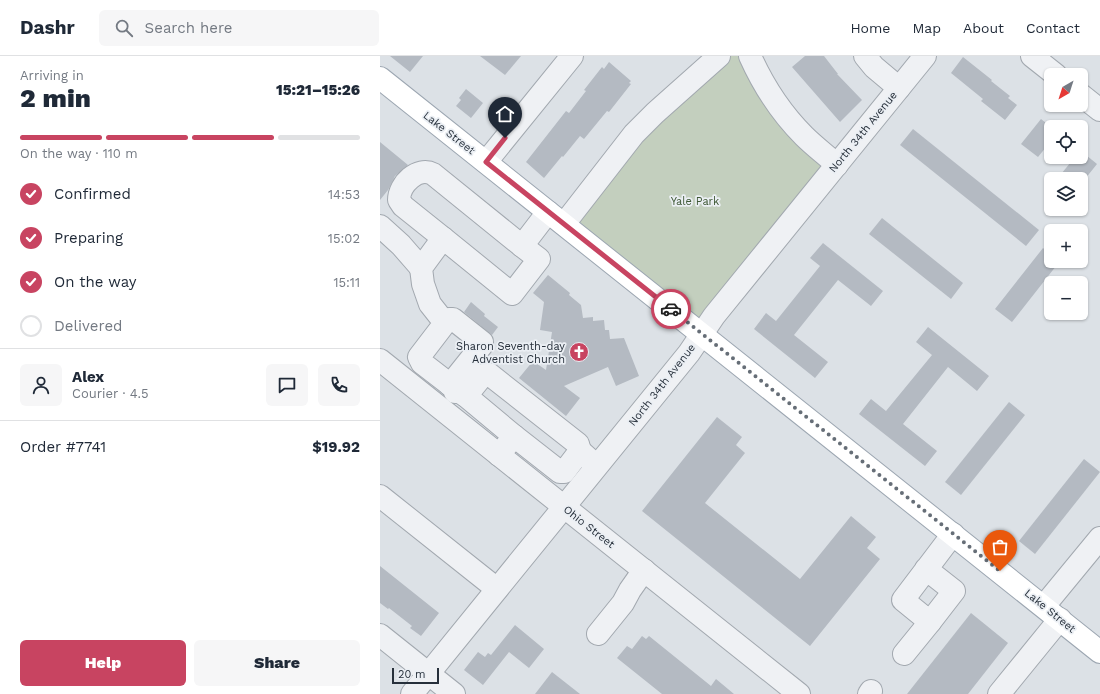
<!DOCTYPE html>
<html lang="en">
<head>
<meta charset="utf-8">
<style>
  :root { --surface:#fff; --page:#f6f6f7; --text:#1f2937; --muted:#747a83; --line:#e0e1e3; --accent:#c84461 }
  body { margin:0; font-family:"Work Sans",sans-serif; background:var(--page); color:var(--text); height:100vh; display:flex; flex-direction:column; font-size:15px; white-space:nowrap }
  * { box-sizing:border-box; margin:0 }
  p { font-size:13px; color:var(--muted) }
  .icon { flex:none; width:22px; height:22px; fill:none; stroke:currentColor; stroke-width:2; stroke-linecap:round; stroke-linejoin:round }
  .map { position:relative; flex:1; overflow:hidden }
  .side { display:flex; flex-direction:column; background:var(--surface); width:380px }
  .side>* { flex:none }
  .needle { width:26px; rotate:219deg }
  .controls { position:absolute; left:664px; top:12px; display:grid; gap:8px }
  .controls a { display:grid; place-items:center; width:44px; height:44px; border-radius:6px; background:var(--surface); box-shadow:0 1px 3px #0004; font-size:20px }
  .scale { position:absolute; left:12px; bottom:10px; width:47px; box-sizing:border-box; padding-left:4px; border:2px solid #27303b; border-top:0; font-size:11px; line-height:14px; white-space:nowrap; color:#27303b; -webkit-text-stroke:3px #ebeff4; paint-order:stroke }
  .pin { position:absolute; display:grid; place-items:center; width:34px; height:34px; color:#fff; margin:-41px -17px; border-radius:50% 50% 50% 0; rotate:-45deg; box-shadow:0 0 4px #0007 }
  .pin .icon { rotate:45deg }
  .courier { position:absolute; display:grid; place-items:center; width:40px; height:40px; margin:-20px; border:3px solid #c84461; border-radius:50%; background:#fff; color:#222; box-shadow:0 1px 5px #0007 }
  .headline em { font-style:normal; font-weight:800 }
  .headline div { display:flex; flex-direction:column-reverse }
  .headline { display:flex; align-items:center; justify-content:space-between; height:68px; padding:0 20px }
  h1 { font-size:26px; font-weight:800; line-height:30px }
  .bar { display:grid; grid-template-columns:repeat(4,1fr); gap:6px 4px; align-content:center; height:48px; padding:0 20px }
  .bar i { height:5px; border-radius:3px; background:var(--line) }
  .bar .active { background:var(--accent) }
  .bar p { grid-column:span 4 }
  .line { display:flex; align-items:center; gap:10px; padding:0 20px; border-top:1px solid var(--line) }
  .line div { flex:1 }
  .round { display:grid; place-items:center; flex:none; width:42px; height:42px; border-radius:6px; background:var(--page) }
  ol { padding:0 20px; list-style:none }
  li { display:flex; align-items:center; gap:12px; height:44px }
  li p { margin-inline-start:auto }
  li .icon { padding:4px; border-radius:50%; background:var(--accent); color:#fff; stroke-width:4 }
  li:last-child { color:var(--muted) }
  li i { width:22px; height:22px; border:2px solid var(--line); border-radius:50% }
  .button { display:flex; gap:8px; margin-top:auto; padding:8px 20px }
  .button a { flex:1; height:46px; border-radius:6px; background:var(--accent); color:#fff; font-size:16px; font-weight:800; line-height:46px; text-align:center }
  .button a+a { background:var(--page); color:var(--text) }
  header { display:flex; align-items:center; gap:24px; box-sizing:border-box; height:56px; padding:0 20px; background:var(--surface); border-bottom:1px solid var(--line) }
  header strong { font-size:19px }
  nav { display:flex; gap:22px; margin-inline-start:auto; font-size:14px }
  .search { width:280px; height:36px; background:var(--page); display:flex; align-items:center; gap:10px; box-sizing:border-box; padding:0 14px; border-radius:6px; color:var(--muted); font-size:15px }
  main { display:flex; flex:1; min-height:0 }
  .map>svg:first-child { display:block }
  .green { fill:#c3cfbe }
  .building { fill:#b4bac2 }
  .lines { fill:none; stroke-linecap:round; stroke-linejoin:round }
  .minor-casing { stroke:#a2a8af; stroke-width:24 }
  .major-casing { stroke:#9ca6b1; stroke-width:24 }
  .minor { stroke:#eff1f4; stroke-width:22 }
  .major { stroke:#fff; stroke-width:22 }
  .done { stroke:#666e77; stroke-width:4; stroke-dasharray:0 7.2 }
  .route { stroke:#c84461; stroke-width:5 }
  .labels { text-anchor:middle; dominant-baseline:central; stroke-width:3.5; stroke-linejoin:round; paint-order:stroke }
  .street-label { font-size:11px; fill:#27303b; stroke:#ebeff4 }
  .park-label { font-size:11px; fill:#3d5734; stroke:#ebeff4 }
  .poi-label { font-size:11px; fill:#27303b; stroke:#ebeff4; text-anchor:end }
</style>
</head>
<body>
<header>
<strong>Dashr</strong>
<div class="search"><svg class="icon" aria-label="search" viewBox="0 0 24 24"><circle cx="10" cy="10" r="6"/><path d="M15 15l6 6"/></svg>Search here</div>
<nav><a>Home</a><a>Map</a><a>About</a><a>Contact</a></nav>
</header>
<main>
<section class="side">
<div class="headline"><div><h1>2 min</h1><p>Arriving in</p></div><em>15:21–15:26</em></div>
<div class="bar"><i class="active"></i><i class="active"></i><i class="active"></i><i></i><p>On the way · 110 m</p></div>
<ol>
<li><svg class="icon" aria-label="check" viewBox="0 0 24 24"><path d="M5 12l5 5 9-10"/></svg>Confirmed<p>14:53</p></li>
<li><svg class="icon" aria-label="check" viewBox="0 0 24 24"><path d="M5 12l5 5 9-10"/></svg>Preparing<p>15:02</p></li>
<li><svg class="icon" aria-label="check" viewBox="0 0 24 24"><path d="M5 12l5 5 9-10"/></svg>On the way<p>15:11</p></li>
<li><i></i>Delivered</li>
</ol>
<div class="line" style="height:72px"><a class="round"><svg class="icon" aria-label="person" viewBox="0 0 24 24"><circle cx="12" cy="8" r="4"/><path d="M4 21q1-7 8-7t8 7"/></svg></a><div><b>Alex</b><p>Courier · 4.5</p></div><a class="round"><svg class="icon" aria-label="chat" viewBox="0 0 24 24"><path d="M4 5h16v11H9l-5 4z"/></svg></a><a class="round"><svg class="icon" aria-label="phone" viewBox="0 0 24 24"><path d="M5 4h4l2 5-3 2q2 4 5 5l2-3 5 2v4C11 20 4 13 5 4z"/></svg></a></div>
<div class="line" style="height:52px"><div>Order #7741</div><b>$19.92</b></div>
<div class="button"><a>Help</a><a>Share</a></div>
</section>
<div class="map">
<svg width="720" height="638" viewBox="0 0 720 638">
  <rect width="100%" height="100%" fill="#dce1e6"/>
  <polygon class="green" points="351,0 359,0 368,18 410,81 443,112 321,264 197,165 271,75"/>
  <g class="building">
    <polygon points="10,0 43,0 30,16"/>
    <polygon points="100,0 141,0 125,19"/>
    <polygon points="425,0 444,0 458,18 457,18 482,44 460,66 412,11"/>
    <polygon points="583,1 612,24 611,25 630,40 628,42 637,49 625,64 601,45 603,43 571,17"/>
    <polygon points="229,6 251,25 249,27 251,28 229,56 227,55 204,83 200,80 183,101 182,100 164,122 146,106 186,55 189,57 206,35 204,34 222,11 224,13"/>
    <polygon points="86,33 103,47 91,62 76,50 81,44 79,42"/>
    <polygon points="661,63 671,71 671,85 658,101 641,88"/>
    <polygon points="533,73 659,174 646,190 520,89"/>
    <polygon points="0,86 28,109 15,120 8,134 0,144"/>
    <polygon points="701,95 717,108 705,123 677,123 695,101 701,101"/>
    <polygon points="502,162 583,227 571,243 489,178"/>
    <polygon points="443,187 503,235 491,250 458,224 414,279 448,306 435,322 374,273 386,257 396,265 440,210 430,202"/>
    <polygon points="663,192 671,199 671,205 680,205 632,266 615,253"/>
    <polygon points="168,219 190,237 189,239 201,249 203,262 213,261 213,265 224,264 225,274 229,274 230,283 244,282 259,320 236,330 228,311 184,330 200,342 186,360 139,322 153,305 166,314 172,276 160,274 164,246 153,237"/>
    <polygon points="91,246 105,258 104,260 118,271 112,279 84,256"/>
    <polygon points="548,271 609,320 597,335 568,311 523,368 557,395 545,410 479,358 491,343 506,355 552,299 536,286"/>
    <polygon points="629,346 645,359 581,439 565,426"/>
    <polygon points="337,361 362,381 356,389 365,397 325,447 420,523 471,460 496,481 487,492 500,503 430,590 262,455"/>
    <polygon points="704,403 720,416 655,498 639,485"/>
    <polygon points="0,510 59,557 41,580 30,572 32,570 9,552 8,553 0,547"/>
    <polygon points="591,557 628,587 588,638 527,638"/>
    <polygon points="135,569 164,593 149,612 129,596 103,629 84,614 98,596 105,601 108,597 111,599"/>
    <polygon points="262,580 266,583 269,580 331,630 336,623 354,638 282,638 237,602 247,590 252,593"/>
    <polygon points="172,616 200,638 155,638"/>
  </g>
  <g class="lines">
    <defs>
      <g id="minor">
        <path d="M370,0C383,29 401,57 424,80C434,90 446,99 457,109"/>
        <polyline points="485,0 494,11 519,32"/>
        <polyline points="652,0 676,19"/>
        <polyline points="701,39 720,54"/>
        <polyline points="106,106 192,0"/>
        <polyline points="184,168 254,78 275,57 339,0"/>
        <polyline points="0,170 21,189 41,212"/>
        <path d="M63,182L23,150L19,144C19,128 38,110 53,118L142,190"/>
        <polyline points="65,267 69,263 73,263 102,286 102,289 70,329"/>
        <polyline points="0,304 419,638"/>
        <polyline points="77,334 42,307 39,301 65,267 50,248 43,228 41,212 63,182 132,238 159,203 142,190 168,156"/>
        <polyline points="75,336 77,334 86,340 134,380 119,399"/>
        <polyline points="86,340 103,319 109,318 198,388 200,395"/>
        <polyline points="134,380 180,416 184,416 200,395 210,404"/>
        <polyline points="0,440 117,533"/>
        <polyline points="546,513 574,535 550,566 523,544 573,478"/>
        <polyline points="664,550 720,482"/>
        <polyline points="218,578 243,547 250,534 264,514"/>
        <polyline points="0,579 74,638"/>
        <polyline points="524,598 550,566"/>
        <polyline points="32,638 309,297 334,260 545,0"/>
        <polyline points="489,638 491,635"/>
        <polyline points="619,638 680,563"/>
      </g>
      <polyline id="major" points="0,22 720,596"/>
    </defs>
    <use href="#minor" class="minor-casing"/>
    <use href="#major" class="major-casing"/>
    <use href="#minor" class="minor"/>
    <use href="#major" class="major"/>
  </g>
  <g class="lines">
    <polyline class="done" points="291,253 620,515"/>
    <polyline class="route" points="125,82 106,106 291,253"/>
  </g>
  <defs>
    <symbol id="church-disc" viewBox="-11 -11 22 22"><circle r="9.5" fill="#c84461" stroke="#ebeff4"/><path d="M-1.2-6h2.4v3.5h3.3v2.4h-3.3V6h-2.4V-.1h-3.3v-2.4h3.3Z" fill="#fff"/></symbol>
  </defs>
  <g fill-rule="evenodd">
    <use href="#church-disc" x="188" y="285" width="22" height="22"/>
  </g>
  <g class="labels">
    <g class="street-label">
      <text transform="translate(483 76) rotate(-51)">North 34th Avenue</text>
      <text transform="translate(69 77) rotate(38)">Lake Street</text>
      <text transform="translate(282 329) rotate(-52)">North 34th Avenue</text>
      <text transform="translate(209 471) rotate(38)">Ohio Street</text>
      <text transform="translate(670 555) rotate(39)">Lake Street</text>
    </g>
    <g class="park-label">
      <text x="315" y="145">Yale Park</text>
    </g>
    <g class="poi-label">
      <text x="185" y="290">Sharon Seventh-day<tspan x="185" dy="13">Adventist Church</tspan></text>
    </g>
  </g>
</svg>
<div class="controls">
<a><svg class="needle" viewBox="-14 -14 28 28"><path d="M0-13l5 13h-10z" fill="#e53935"/><path d="M0 13l5-13h-10z" fill="#747a83"/></svg></a>
<a><svg class="icon" aria-label="locate" viewBox="0 0 24 24"><circle cx="12" cy="12" r="6"/><path d="M12 2v4M12 18v4M2 12h4M18 12h4"/></svg></a>
<a><svg class="icon" aria-label="layers" viewBox="0 0 24 24"><path d="M12 4l9 5-9 5-9-5zM3 14l9 5 9-5"/></svg></a>
<a>+</a>
<a>−</a>
</div>
<div class="scale">20 m</div>
<div class="pin" style="left:620px;top:515px;background:#ea580c"><svg class="icon" aria-label="bag" viewBox="0 0 24 24"><path d="M5 8h14l-1 12H6zM9 8a3 3 0 0 1 6 0"/></svg></div>
<div class="pin" style="left:125px;top:82px;background:#1f2937"><svg class="icon" aria-label="home" viewBox="0 0 24 24"><path d="M3 11l9-7 9 7M6 9v11h12V9"/></svg></div>
<div class="courier" style="left:291px;top:253px"><svg class="icon" aria-label="car" viewBox="0 0 24 24"><path d="M5 17H2v-5l4-1 3-4h7l3 4 3 1v5h-3M9 17h6M6 11h13"/><circle cx="7" cy="17" r="2"/><circle cx="17" cy="17" r="2"/></svg></div>
</div>
</main>
</body>
</html>
